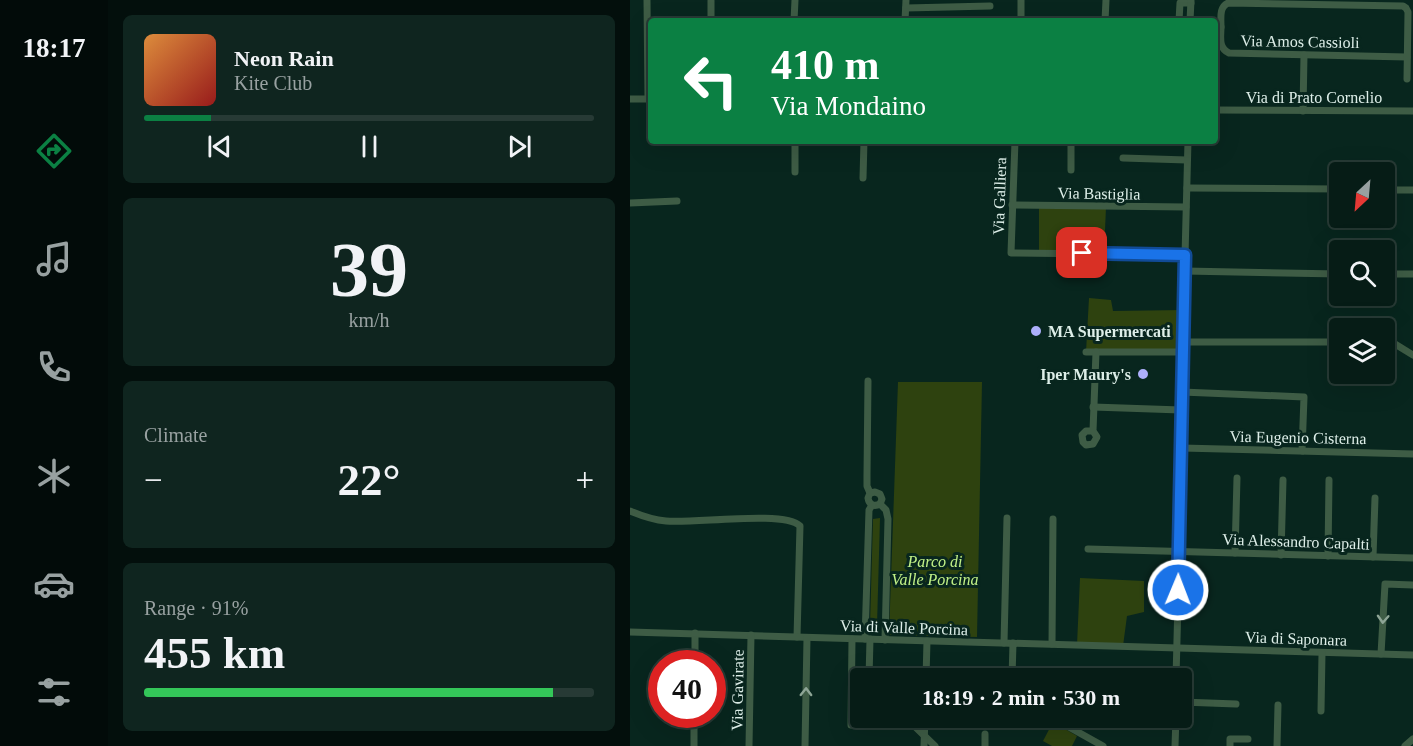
<!DOCTYPE html>
<html lang="en">
<head>
<meta charset="utf-8">
<style>
	:root { --surface:#061c16; --page:#0f251f; --text:#f1f3f6; --muted:#98a1a1; --line:#273a35; --accent:#0b8043 }
	body { margin:0; font-family:Georgia,serif; background:var(--page); color:var(--text); height:100vh; display:flex; flex-direction:column; font-size:22px; white-space:nowrap }
	* { box-sizing:border-box; margin:0 }
	p { font-size:20px; color:var(--muted) }
	.icon { flex:none; width:33px; height:33px; fill:none; stroke:currentColor; stroke-width:2; stroke-linecap:round; stroke-linejoin:round }
	.map { position:relative; flex:1; overflow:hidden }
	.details { display:flex; flex-direction:column; gap:15px; padding:15px; background:#030f0c; width:522px }
	.details>* { flex:none }
	.hud { position:absolute; left:18px; top:18px; width:570px; height:126px; border-radius:6px; box-shadow:0 6px 24px #0002,0 0 0 2px var(--line); background:#0b8043; color:#fff; overflow:hidden }
	.needle { width:39px; rotate:206deg }
	.fabs { position:absolute; left:699px; top:162px; display:grid; gap:12px }
	.fabs a { display:grid; place-items:center; width:66px; height:66px; border-radius:6px; background:var(--surface); box-shadow:0 6px 24px #0002,0 0 0 2px var(--line); font-size:30px }
	.speed { position:absolute; left:18px; top:650px; display:flex; gap:12px; font-size:30px; font-weight:700; text-align:center }
	.speed>* { display:grid; place-content:center; width:78px; height:78px; border-radius:50%; background:var(--surface); box-shadow:0 6px 24px #0002,0 0 0 2px var(--line); line-height:1 }
	.speed .limit { border:9px solid #d22; background:#fff; color:#111 }
	.pin { position:absolute; display:grid; place-items:center; width:51px; height:51px; color:#fff; margin:-26px; border-radius:12px; box-shadow:0 3px 9px #0006 }
	.me { position:absolute; width:66px; margin:-33px; rotate:1deg; stroke-linejoin:round; filter:drop-shadow(0 0 4px #0008) }
	.turn { display:flex; align-items:center; gap:21px; height:126px; padding:0 24px; font-size:27px }
	.turn .icon { width:78px; height:78px; stroke-width:2.5 }
	.turn b { display:block; font-size:42px; line-height:51px }
	.big { font-size:45px; font-weight:700; line-height:1.1 }
	.details .widget { flex:1; display:flex; flex-direction:column; justify-content:center; gap:9px; min-width:0; padding:0 21px; border-radius:9px; background:var(--page) }
	.details .dial { align-items:center; gap:0 }
	.dial b { font-size:78px; line-height:1 }
	.song { display:flex; align-items:center; gap:18px }
	.cover { width:72px; height:72px; border-radius:9px; background:linear-gradient(135deg,hsl(30 70% 55%),hsl(0 70% 35%)) }
	.played { height:6px; border-radius:3px; background:linear-gradient(90deg,var(--accent) 15%,var(--line) 15%) }
	.keys { display:flex; justify-content:space-around; direction:ltr }
	.heat { display:flex; justify-content:space-between; align-items:center; font-size:33px; direction:ltr }
	.charge { height:9px; border-radius:4px; background:linear-gradient(90deg,#34c759 91%,var(--line) 0) }
	.trip { position:absolute; left:220px; top:668px; width:342px; height:60px; border-radius:6px; background:var(--surface); box-shadow:0 6px 24px #0002,0 0 0 2px var(--line); font-weight:700; line-height:60px; text-align:center }
	main { display:flex; flex:1; min-height:0 }
	.dock { display:flex; flex-direction:column; width:108px; justify-content:space-around; align-items:center; background:#020b09; color:var(--muted) }
	.dock .icon { width:42px; height:42px }
	.dock .on { color:var(--accent) }
	.dock b { font-size:27px; color:var(--text) }
	.map>svg:first-child { display:block }
</style>
</head>
<body>
<main>
<nav class="dock">
<b>18:17</b>
<svg class="icon on" aria-label="directions" viewBox="0 0 24 24"><path d="M12 3l9 9-9 9-9-9zM9 14v-3h6M13 9l2 2-2 2"/></svg>
<svg class="icon" aria-label="music" viewBox="0 0 24 24"><path d="M9 18V5l10-2v13"/><circle cx="6" cy="18" r="3"/><circle cx="16" cy="16" r="3"/></svg>
<svg class="icon" aria-label="phone" viewBox="0 0 24 24"><path d="M5 4h4l2 5-3 2q2 4 5 5l2-3 5 2v4C11 20 4 13 5 4z"/></svg>
<svg class="icon" aria-label="climate" viewBox="0 0 24 24"><path d="M12 3v18M4 7l16 10M4 17L20 7"/></svg>
<svg class="icon" aria-label="car" viewBox="0 0 24 24"><path d="M5 17H2v-5l4-1 3-4h7l3 4 3 1v5h-3M9 17h6M6 11h13"/><circle cx="7" cy="17" r="2"/><circle cx="17" cy="17" r="2"/></svg>
<svg class="icon" aria-label="filters" viewBox="0 0 24 24"><path d="M4 7h16M4 17h16"/><circle cx="9" cy="7" r="2"/><circle cx="15" cy="17" r="2"/></svg>
</nav>
<section class="details">
<div class="widget">
<div class="song"><i class="cover"></i><div><b>Neon Rain</b><p>Kite Club</p></div></div>
<div class="played"></div>
<div class="keys"><svg class="icon" aria-label="previous" viewBox="0 0 24 24"><path d="M18 5L8 12l10 7zM5 5v14"/></svg><svg class="icon" aria-label="pause" viewBox="0 0 24 24"><path d="M8 5v14M16 5v14"/></svg><svg class="icon" aria-label="next" viewBox="0 0 24 24"><path d="M6 5l10 7-10 7zM19 5v14"/></svg></div>
</div>
<div class="widget dial"><b>39</b><p>km/h</p></div>
<div class="widget"><p>Climate</p>
<div class="heat"><a>−</a><b class="big">22°</b><a>+</a></div>
</div>
<div class="widget"><p>Range · 91%</p><b class="big">455 km</b><div class="charge"></div></div>
</section>
<div class="map">
<svg width="783" height="746" viewBox="0 0 783 746">
	<rect width="100%" height="100%" fill="#08261e"/>
	<!-- green -->
	<g fill="#2e420f">
		<path d="M409 206 476 207 474 254 409 253Z"/>
		<path d="M459 298 481 300 483 311 554 310 555 352H456Z"/>
		<path d="M268 382H352L347 637 259 635Z"/>
		<path d="M250 518 247 626H240L243 519Z"/>
		<path d="M450 578 514 581V612L497 616 493 646 447 645Z"/>
		<path d="M423 722 447 736 442 746H422L413 741Z"/>
	</g>
	<g fill="none" stroke-linecap="round" stroke-linejoin="round">
		<!-- minor -->
		<g stroke="#3e5c45" stroke-width="7">
			<path d="M17 0 18 99"/>
			<path d="M276 8 360 6"/>
			<path d="M81 21V1"/>
			<path d="M164 21 165 0"/>
			<path d="M197 21V20"/>
			<path d="M275 21 276 0"/>
			<path d="M391 21V0"/>
			<path d="M475 21 476 0"/>
			<path d="M549 21 550 3H561"/>
			<path d="M560 21 561 0"/>
			<path d="M585 27H591C591 37 588 48 599 53L777 57"/>
			<path d="M591 27C591 18 589 7 598 3L773 6 776 8 778 12 777 79"/>
			<path d="M0 99H21"/>
			<path d="M585 110 783 111"/>
			<path d="M673 111 674 55"/>
			<path d="M385 141 381 253 555 255"/>
			<path d="M493 158 557 160"/>
			<path d="M441 170V141"/>
			<path d="M165 172V141"/>
			<path d="M233 178 234 141"/>
			<path d="M557 188 710 189"/>
			<path d="M754 190H783"/>
			<path d="M0 203 47 201"/>
			<path d="M382 205 556 207"/>
			<path d="M555 271 710 274"/>
			<path d="M754 274H783"/>
			<path d="M554 342H710"/>
			<path d="M754 342 765 344 783 355"/>
			<path d="M456 352H554"/>
			<path d="M238 381 237 475V486L240 493 238 498C239 505 244 507 250 504L252 499 250 494 245 492 240 493"/>
			<path d="M552 392 674 397 672 451"/>
			<path d="M463 407 551 410"/>
			<path d="M463 431H456L452 435 453 442 456 445 463 444 467 437 463 431 466 352"/>
			<path d="M552 448 783 454"/>
			<path d="M250 504 256 510 258 519 255 640"/>
			<path d="M0 511C12 516 23 520 36 521 62 524 155 510 170 526L167 637"/>
			<path d="M458 549 783 558"/>
			<path d="M605 553 607 478"/>
			<path d="M651 555 653 480"/>
			<path d="M698 556 699 480"/>
			<path d="M743 557 745 498"/>
			<path d="M0 632 783 655"/>
			<path d="M235 639 239 510 242 505"/>
			<path d="M374 643 377 518"/>
			<path d="M422 644 423 519"/>
			<path d="M751 654 755 584 783 585"/>
			<path d="M65 663V633"/>
			<path d="M239 678 240 639"/>
			<path d="M296 678 297 641"/>
			<path d="M382 678 383 643"/>
			<path d="M546 678 552 448 551 410 558 141"/>
			<path d="M552 702 606 704"/>
			<path d="M691 711 692 653"/>
			<path d="M275 717 305 746"/>
			<path d="M421 717 473 746"/>
			<path d="M221 725 222 639"/>
			<path d="M64 746V714"/>
			<path d="M119 746 121 635"/>
			<path d="M175 746 177 638"/>
			<path d="M294 746 295 717"/>
			<path d="M355 746V734"/>
			<path d="M545 746 546 717"/>
			<path d="M600 746V739H618"/>
			<path d="M647 746 648 705"/>
			<path d="M775 746 783 739"/>
		</g>
	</g>
	<!-- one-way arrows -->
	<defs><path id="oneway-chevron" d="M-2-3.5L2.5 0L-2 3.5" fill="none" stroke-width="1.6" stroke-linecap="round" stroke-linejoin="round" transform="scale(1.5)"/></defs>
	<g stroke="#8ea596">
		<use href="#oneway-chevron" transform="translate(753 619) rotate(93)"/>
		<use href="#oneway-chevron" transform="translate(176 692) rotate(-89)"/>
	</g>
	<g fill="none" stroke-linecap="round" stroke-linejoin="round">
		<defs>
			<path id="route" d="M452 253 555 255 548 590"/>
		</defs>
		<!-- route casing -->
		<use href="#route" stroke="#114b97" stroke-width="15"/>
		<!-- route -->
		<use href="#route" stroke="#1a73e8" stroke-width="10"/>
	</g>
	<!-- markers -->
	<g fill="#adaffb" stroke="#08261e" stroke-width="2">
		<circle cx="406" cy="331" r="6"/>
		<circle cx="513" cy="374" r="6"/>
	</g>
	<g text-anchor="middle" stroke-width="6" stroke-linejoin="round" paint-order="stroke">
		<!-- street labels -->
		<g font-size="16" fill="#ddeee8" stroke="#08261e">
			<text transform="translate(670 41) rotate(1)" y="6">Via Amos Cassioli</text>
			<text x="684" y="103">Via di Prato Cornelio</text>
			<text transform="translate(469 193) rotate(1)" y="6">Via Bastiglia</text>
			<text transform="translate(369 196) rotate(-88)" y="6">Via Galliera</text>
			<text transform="translate(668 437) rotate(1)" y="6">Via Eugenio Cisterna</text>
			<text transform="translate(666 541) rotate(2)" y="6">Via Alessandro Capalti</text>
			<text transform="translate(274 627) rotate(2)" y="6">Via di Valle Porcina</text>
			<text transform="translate(666 638) rotate(2)" y="6">Via di Saponara</text>
			<text transform="translate(107 690) rotate(-89)" y="6">Via Gavirate</text>
		</g>
		<!-- poi labels -->
		<g font-size="16" font-weight="bold" fill="#ddeee8" stroke="#08261e" text-anchor="start">
			<text x="418" y="337">MA Supermercati</text>
			<text x="501" y="380" text-anchor="end">Iper Maury's</text>
		</g>
		<!-- park labels -->
		<g font-size="16" font-style="italic" fill="#c1f187" stroke="#08261e">
			<text x="305" y="567">Parco di<tspan x="305" dy="18">Valle Porcina</tspan></text>
		</g>
	</g>
</svg>
<div class="fabs">
<a><svg class="needle" viewBox="-14 -14 28 28"><path d="M0-13l5 13h-10z" fill="#e53935"/><path d="M0 13l5-13h-10z" fill="#98a1a1"/></svg></a>
<a><svg class="icon" aria-label="search" viewBox="0 0 24 24"><circle cx="10" cy="10" r="6"/><path d="M15 15l6 6"/></svg></a>
<a><svg class="icon" aria-label="layers" viewBox="0 0 24 24"><path d="M12 4l9 5-9 5-9-5zM3 14l9 5 9-5"/></svg></a>
</div>
<div class="speed"><div class="limit">40</div></div>
<div class="pin" style="left:452px;top:253px;background:#d93025"><svg class="icon" aria-label="arrive" viewBox="0 0 24 24"><path d="M6 21V4h12l-3 4 3 4H6"/></svg></div>
<svg class="me" style="left:548px;top:590px" viewBox="-20 -20 40 40"><circle r="17" fill="#1a73e8" stroke="#fff" stroke-width="3"/><path d="M0-11L8 9 0 5-8 9z" fill="#fff"/></svg>
<div class="trip">18:19 · 2 min · 530 m</div>
<div class="hud">
<div class="turn"><svg class="icon" aria-label="left" viewBox="0 0 24 24"><path d="M17 20v-9H6M10 6l-5 5 5 5"/></svg><div><b>410 m</b>Via Mondaino</div></div>
</div>
</div>
</main>
</body>
</html>
